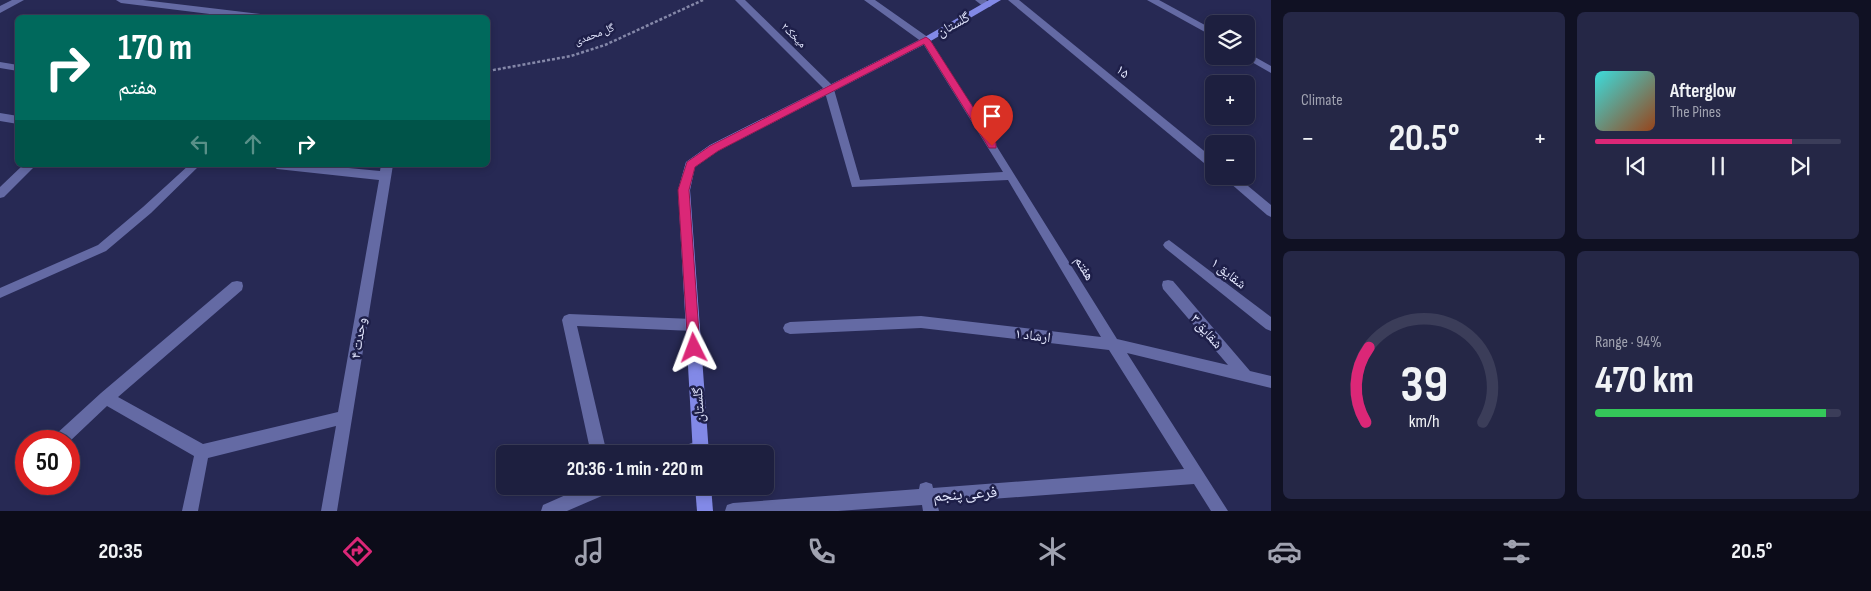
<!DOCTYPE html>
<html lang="en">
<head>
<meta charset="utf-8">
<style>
	:root { --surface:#1d1f3f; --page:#252746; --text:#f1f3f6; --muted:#a0a2b0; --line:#3b3d59; --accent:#db2777 }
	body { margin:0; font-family:"Sofia Sans Condensed","Noto Naskh Arabic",sans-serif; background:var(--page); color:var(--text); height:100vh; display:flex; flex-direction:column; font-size:19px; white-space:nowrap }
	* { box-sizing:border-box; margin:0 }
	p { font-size:16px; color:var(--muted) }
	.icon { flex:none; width:28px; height:28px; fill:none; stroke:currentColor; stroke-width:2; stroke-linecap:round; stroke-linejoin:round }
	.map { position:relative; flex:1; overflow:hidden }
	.sheet { display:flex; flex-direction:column; gap:12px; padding:12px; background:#101123; width:600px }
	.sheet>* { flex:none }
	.guide { position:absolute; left:15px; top:15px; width:475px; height:152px; border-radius:8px; box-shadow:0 2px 8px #0003,0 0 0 1px var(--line); background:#00695c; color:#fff; overflow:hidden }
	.controls { position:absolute; left:1205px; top:15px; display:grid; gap:10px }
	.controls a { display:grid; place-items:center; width:50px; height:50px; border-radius:8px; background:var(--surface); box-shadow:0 2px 8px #0003,0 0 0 1px var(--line); font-size:25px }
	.speed { position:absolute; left:15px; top:430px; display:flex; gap:10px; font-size:25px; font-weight:700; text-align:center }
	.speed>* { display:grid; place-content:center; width:65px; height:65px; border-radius:50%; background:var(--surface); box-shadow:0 2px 8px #0003,0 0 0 1px var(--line); line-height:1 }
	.speed .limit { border:8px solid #d22; background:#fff; color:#111 }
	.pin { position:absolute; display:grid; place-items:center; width:42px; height:42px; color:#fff; margin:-51px -21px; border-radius:50% 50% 50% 0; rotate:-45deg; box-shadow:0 0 5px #0007 }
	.pin .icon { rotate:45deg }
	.me { position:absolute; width:55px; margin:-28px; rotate:357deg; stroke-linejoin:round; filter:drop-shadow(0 0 4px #0008) }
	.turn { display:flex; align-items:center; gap:18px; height:105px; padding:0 20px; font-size:22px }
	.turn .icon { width:65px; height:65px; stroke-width:2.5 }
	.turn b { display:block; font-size:35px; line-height:42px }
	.lanes { display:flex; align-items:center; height:48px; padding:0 20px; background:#0003; justify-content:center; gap:25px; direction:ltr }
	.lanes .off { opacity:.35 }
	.big { font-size:38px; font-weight:700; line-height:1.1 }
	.sheet .card { flex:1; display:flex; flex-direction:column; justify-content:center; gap:8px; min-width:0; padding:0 18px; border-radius:8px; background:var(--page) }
	.sheet .dial { align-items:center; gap:0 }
	.dial svg { height:130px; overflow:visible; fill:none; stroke:var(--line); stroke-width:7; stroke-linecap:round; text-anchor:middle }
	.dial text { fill:var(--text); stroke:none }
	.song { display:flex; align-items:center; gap:15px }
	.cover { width:60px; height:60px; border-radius:8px; background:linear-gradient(135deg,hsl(180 70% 55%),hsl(20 70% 35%)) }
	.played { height:5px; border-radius:2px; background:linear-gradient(90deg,var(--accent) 80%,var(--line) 80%) }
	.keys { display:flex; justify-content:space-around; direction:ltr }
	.heat { display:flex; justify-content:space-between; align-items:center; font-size:28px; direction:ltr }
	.charge { height:8px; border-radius:4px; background:linear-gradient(90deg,#34c759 94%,var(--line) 0) }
	.sheet .tiles { flex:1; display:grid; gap:12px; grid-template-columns:repeat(2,1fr) }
	.trip { position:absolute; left:496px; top:445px; width:278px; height:50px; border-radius:8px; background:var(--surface); box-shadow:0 2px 8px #0003,0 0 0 1px var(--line); font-weight:700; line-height:50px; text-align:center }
	.dock { display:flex; height:80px; justify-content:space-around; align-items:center; background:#0c0c19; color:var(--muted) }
	.dock .icon { width:35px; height:35px }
	.dock .active { color:var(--accent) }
	.dock b { font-size:22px; color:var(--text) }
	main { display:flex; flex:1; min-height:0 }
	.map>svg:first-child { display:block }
</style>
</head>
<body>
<main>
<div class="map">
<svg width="1271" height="511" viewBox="0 0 1271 511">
	<rect width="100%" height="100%" fill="#272954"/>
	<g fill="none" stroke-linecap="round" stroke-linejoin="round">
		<!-- path -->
		<path stroke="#8588a9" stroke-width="2.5" stroke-dasharray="3 2" stroke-linecap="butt" d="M488 71 571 56 605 45 703 0"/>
		<!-- lane -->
		<path fill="#646aa4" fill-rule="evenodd" d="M189 165H200L151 213 106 251 0 298V288L98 245 143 207Z"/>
		<!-- street -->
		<g fill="#646aa4" fill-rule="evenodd">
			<path d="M12 0H24L0 13V6Z"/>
			<path d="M116 0H143L269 15 273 18H242L121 3Z"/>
			<path d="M735 0H745L833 86 860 180 1003 172 922 42 864 0H875L929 38 1117 339 1228 365 1163 289 1162 285 1163 281 1168 280 1173 281 1250 371 1271 376V388L1127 353 1228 511H1211L1194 484 937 503 939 511H923L922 505 838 511H725L727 505 733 503 919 489 920 484 926 482 932 484 933 488 1184 469 1109 350 921 328 790 334 785 332 783 328 785 324 790 322 921 316 1101 337 1008 180 852 187 824 89Z"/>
			<path d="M975 0H986L992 5 990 7H984Z"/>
			<path d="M1008 0H1019L1214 159V169L1210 168Z"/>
			<path d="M1147 0H1159L1214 30V37Z"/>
			<path d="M1246 52 1271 66V73L1243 57 1246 56Z"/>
			<path d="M0 62 18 65V71L0 68Z"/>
			<path d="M0 113 18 116V124L0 121Z"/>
			<path d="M23 165H36L4 197 0 198V187Z"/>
			<path d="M271 165H317L380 171 381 165H393L337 511H321L336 426 208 458 198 511H182L194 456 107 406 69 442 51 441 54 436 101 393 232 282 237 281 242 282 243 286 242 290 118 397 203 444 338 412 379 180 277 169Z"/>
			<path d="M1222 176H1236L1271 205V217L1267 215Z"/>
			<path d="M1169 240 1271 317V331L1266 329 1165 248 1163 245 1165 242Z"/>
			<path d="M569 314 693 319 698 321 700 325 698 329 693 331 577 326 607 454H591L562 320 564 316Z"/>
			<path d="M701 439 706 441 709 446 706 451 700 454H675L677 449Z"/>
			<path d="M586 486H613L611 492 567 511H541L543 505Z"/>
		</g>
		<!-- secondary -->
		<g fill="#8289e7" fill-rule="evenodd">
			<path d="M989 0H1001L929 42 718 151 695 167 690 190 709 454H693L678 190 686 162 710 145 923 38Z"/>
			<path d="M695 486H711L713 511H697Z"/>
		</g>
	</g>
	<!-- route -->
	<path fill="#db2777" stroke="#8e194d" d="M926 37 930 40 996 143V148H989L924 44 718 151 695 167 689 190 700 348 698 352 694 354 690 352 688 348 678 190 687 162 710 146Z"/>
	<g text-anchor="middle" stroke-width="5" stroke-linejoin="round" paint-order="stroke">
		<!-- far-street labels -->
		<g font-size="11" fill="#e4e8ff" stroke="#1e1f49">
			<text transform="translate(594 34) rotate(-21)" y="4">گل محمدی</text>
			<text transform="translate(794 35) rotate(45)" y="4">میخک۲</text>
		</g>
		<!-- street labels -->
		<g font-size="14" fill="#e4e8ff" stroke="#1e1f49">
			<text transform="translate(953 24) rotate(-29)" y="5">گلستان</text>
			<text transform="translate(1123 71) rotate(39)" y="5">۱۵</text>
			<text transform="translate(1085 268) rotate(59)" y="5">هفتم</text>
			<text transform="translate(1229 273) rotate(38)" y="5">شقایق ۱</text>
			<text transform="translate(1207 331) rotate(49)" y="5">شقایق ۳</text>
			<text transform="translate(1033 335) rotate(7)" y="5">ارشاد ۱</text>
			<text transform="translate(358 338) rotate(-81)" y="5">وحدت ۴</text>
			<text transform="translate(698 405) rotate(-94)" y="5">گلستان</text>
		</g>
		<!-- near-street labels -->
		<g font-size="16" fill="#e4e8ff" stroke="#1e1f49">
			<text transform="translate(965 493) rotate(-4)" y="6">فرعی پنجم</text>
		</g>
	</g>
</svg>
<div class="controls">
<a><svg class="icon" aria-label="layers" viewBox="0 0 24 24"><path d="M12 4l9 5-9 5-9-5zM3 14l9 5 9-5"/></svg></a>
<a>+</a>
<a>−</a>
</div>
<div class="speed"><div class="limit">50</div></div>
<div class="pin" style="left:992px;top:146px;background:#d93025"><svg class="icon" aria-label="arrive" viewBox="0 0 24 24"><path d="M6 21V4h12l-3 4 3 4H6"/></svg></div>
<svg class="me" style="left:694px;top:348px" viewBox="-20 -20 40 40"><path d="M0-17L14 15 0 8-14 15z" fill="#db2777" stroke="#fff" stroke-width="4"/></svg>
<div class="trip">20:36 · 1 min · 220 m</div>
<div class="guide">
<div class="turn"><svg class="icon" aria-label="right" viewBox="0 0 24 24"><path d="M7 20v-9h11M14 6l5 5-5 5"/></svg><div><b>170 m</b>هفتم</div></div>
<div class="lanes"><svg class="icon off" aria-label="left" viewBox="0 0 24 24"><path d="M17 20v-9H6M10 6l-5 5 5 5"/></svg><svg class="icon off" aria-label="ahead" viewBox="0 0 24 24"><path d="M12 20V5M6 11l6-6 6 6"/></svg><svg class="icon" aria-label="right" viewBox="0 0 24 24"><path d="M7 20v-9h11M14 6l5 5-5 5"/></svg></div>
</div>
</div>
<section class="sheet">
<div class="tiles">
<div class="card"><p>Climate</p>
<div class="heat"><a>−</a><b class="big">20.5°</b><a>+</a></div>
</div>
<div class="card">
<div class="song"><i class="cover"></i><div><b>Afterglow</b><p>The Pines</p></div></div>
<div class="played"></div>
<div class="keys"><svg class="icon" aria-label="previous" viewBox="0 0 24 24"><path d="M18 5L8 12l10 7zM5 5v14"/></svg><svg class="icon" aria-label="pause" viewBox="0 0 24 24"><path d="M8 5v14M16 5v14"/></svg><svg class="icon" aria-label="next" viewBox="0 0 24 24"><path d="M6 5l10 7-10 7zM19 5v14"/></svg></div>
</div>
<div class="card dial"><svg viewBox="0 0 100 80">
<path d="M14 69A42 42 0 1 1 86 69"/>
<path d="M14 69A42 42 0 0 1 16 23" stroke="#db2777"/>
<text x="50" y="56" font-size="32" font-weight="700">39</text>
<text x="50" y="72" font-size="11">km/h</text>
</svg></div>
<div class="card"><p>Range · 94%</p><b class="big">470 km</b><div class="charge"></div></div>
</div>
</section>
</main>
<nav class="dock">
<b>20:35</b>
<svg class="icon active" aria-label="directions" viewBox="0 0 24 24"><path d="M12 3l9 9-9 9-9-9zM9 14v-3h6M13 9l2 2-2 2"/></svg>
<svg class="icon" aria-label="music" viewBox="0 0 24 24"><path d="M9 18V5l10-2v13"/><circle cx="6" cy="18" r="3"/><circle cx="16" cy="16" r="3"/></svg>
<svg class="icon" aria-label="phone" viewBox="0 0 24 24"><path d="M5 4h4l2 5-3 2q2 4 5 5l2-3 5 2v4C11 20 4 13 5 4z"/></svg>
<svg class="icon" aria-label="climate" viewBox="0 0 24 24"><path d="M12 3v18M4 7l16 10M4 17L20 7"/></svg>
<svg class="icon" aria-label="car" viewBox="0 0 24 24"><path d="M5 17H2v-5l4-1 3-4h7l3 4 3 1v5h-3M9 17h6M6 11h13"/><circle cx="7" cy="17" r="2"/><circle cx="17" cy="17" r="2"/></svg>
<svg class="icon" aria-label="filters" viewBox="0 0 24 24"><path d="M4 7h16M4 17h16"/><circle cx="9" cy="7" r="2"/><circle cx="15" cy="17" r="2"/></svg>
<b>20.5°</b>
</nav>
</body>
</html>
